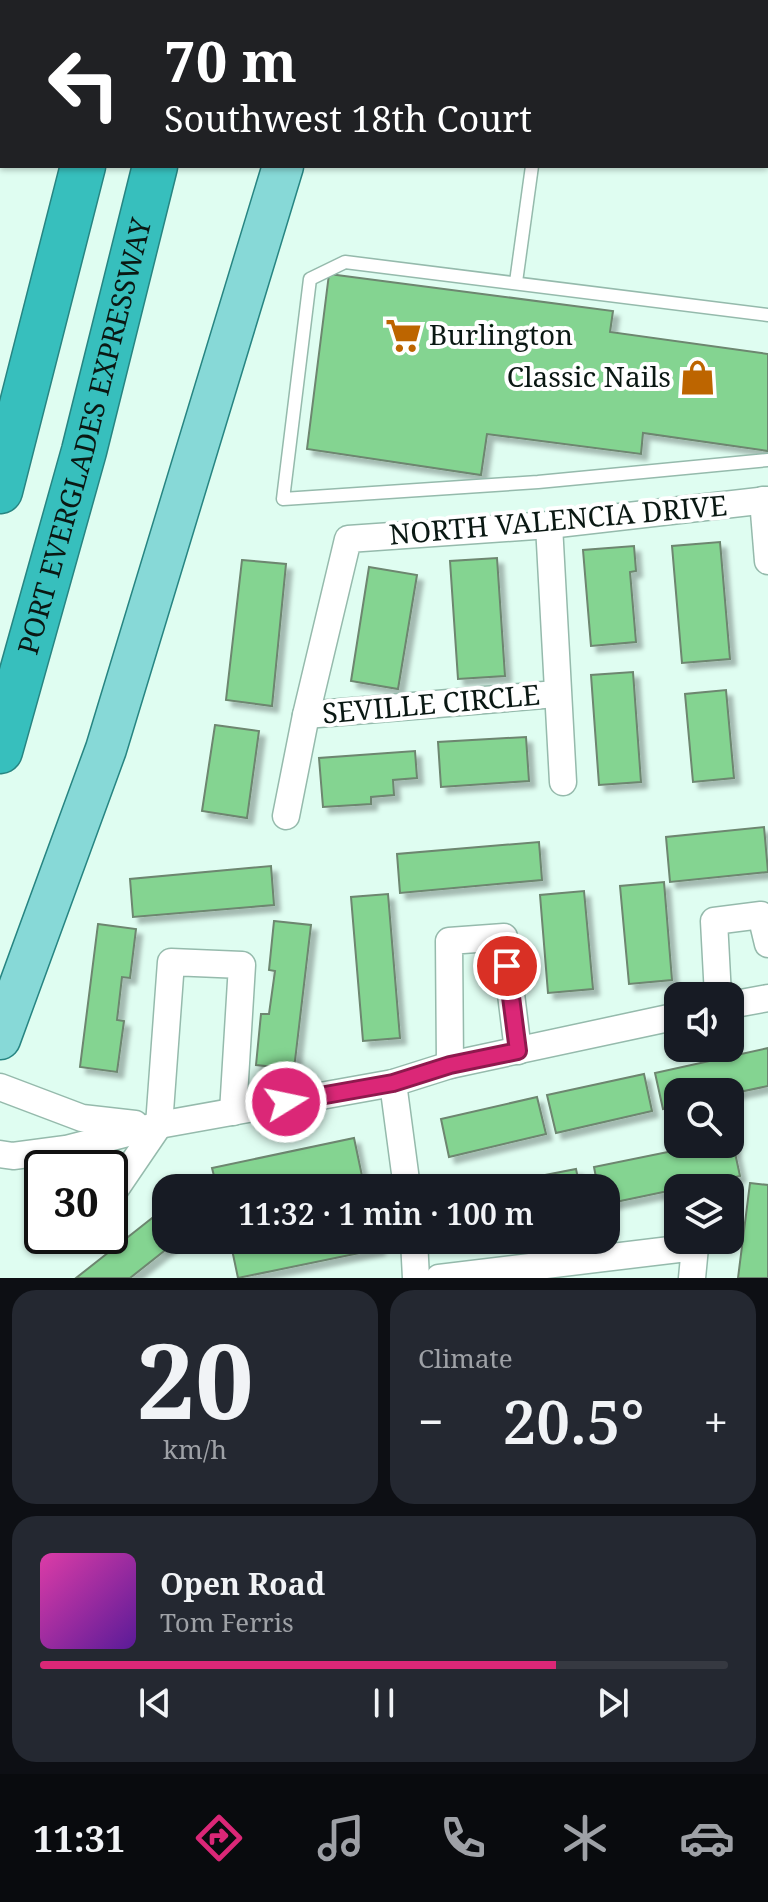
<!DOCTYPE html>
<html lang="en">
<head>
<meta charset="utf-8">
<style>
	:root { --surface:#171b24; --page:#242831; --text:#f1f3f6; --muted:#9ea1a6; --line:#363941; --accent:#db2777 }
	body { margin:0; font-family:"Noto Serif",serif; background:var(--page); color:var(--text); height:100vh; display:flex; flex-direction:column; font-size:30px; white-space:nowrap }
	* { box-sizing:border-box; margin:0 }
	p { font-size:26px; color:var(--muted) }
	.icon { flex:none; width:44px; height:44px; fill:none; stroke:currentColor; stroke-width:2; stroke-linecap:round; stroke-linejoin:round }
	.map { position:relative; height:1278px; overflow:hidden }
	.panel { display:flex; flex-direction:column; gap:12px; padding:12px; background:#0d0f14; flex:1 }
	.panel>* { flex:none }
	.banner { position:absolute; left:0px; top:0px; width:768px; height:168px; box-shadow:0 2px 6px #0004; background:#202124; color:#fff; overflow:hidden }
	.buttons { position:absolute; left:664px; top:982px; display:grid; gap:16px }
	.buttons a { display:grid; place-items:center; width:80px; height:80px; border-radius:16px; background:var(--surface); box-shadow:0 2px 6px #0004; font-size:40px }
	.speed { position:absolute; left:24px; top:1150px; display:flex; gap:16px; font-size:40px; font-weight:700; text-align:center }
	.speed>* { display:grid; place-content:center; width:104px; height:104px; border-radius:50%; background:var(--surface); box-shadow:0 2px 6px #0004; line-height:1 }
	.speed .limit { border:4px solid #111; border-radius:12px; background:#fff; color:#111 }
	.pin { position:absolute; display:grid; place-items:center; width:68px; height:68px; color:#fff; margin:-34px; border:4px solid #fff; border-radius:50%; box-shadow:0 2px 8px #0007 }
	.me { position:absolute; width:88px; margin:-44px; rotate:80deg; stroke-linejoin:round; filter:drop-shadow(0 0 6px #0008) }
	.turn { display:flex; align-items:center; gap:28px; height:168px; padding:0 32px; font-size:36px }
	.turn .icon { width:104px; height:104px; stroke-width:2.5 }
	.turn b { display:block; font-size:56px; line-height:68px }
	.big { font-size:60px; font-weight:600; line-height:1.1 }
	.panel .card { flex:1; display:flex; flex-direction:column; justify-content:center; gap:12px; min-width:0; padding:0 28px; border-radius:24px; background:var(--page) }
	.panel .dial { align-items:center; gap:0 }
	.dial b { font-size:104px; line-height:1 }
	.song { display:flex; align-items:center; gap:24px }
	.cover { width:96px; height:96px; border-radius:12px; background:linear-gradient(135deg,hsl(320 70% 55%),hsl(270 70% 35%)) }
	.played { height:8px; border-radius:4px; background:linear-gradient(90deg,var(--accent) 75%,var(--line) 75%) }
	.keys { display:flex; justify-content:space-around; direction:ltr }
	.heat { display:flex; justify-content:space-between; align-items:center; font-size:44px; direction:ltr }
	.panel .tiles { flex:1; display:grid; gap:12px; grid-template-columns:1fr 1fr }
	.card:last-child { grid-column:span 2 }
	.trip { position:absolute; left:152px; top:1174px; width:468px; height:80px; border-radius:24px; background:var(--surface); box-shadow:0 2px 6px #0004; font-weight:600; line-height:80px; text-align:center }
	.tabs { display:flex; height:128px; justify-content:space-around; align-items:center; background:#090b0e; color:var(--muted) }
	.tabs .icon { width:56px; height:56px }
	.tabs .current { color:var(--accent) }
	.tabs b { font-size:36px; color:var(--text) }
	.map>svg:first-child { display:block }
</style>
</head>
<body>
<div class="map">
<svg width="768" height="1278" viewBox="0 0 768 1278">
	<defs>
		<filter id="shadow"><feDropShadow dx="6" dy="6" stdDeviation="2" flood-color="#0004"/></filter>
	</defs>
	<rect width="100%" height="100%" fill="#dffdf1"/>
	<!-- building -->
	<g fill="#84d491" stroke="#6d866f" stroke-width="2" filter="url(#shadow)">
		<path d="M329 274 613 311 610 332 768 354V451L643 433 641 454 487 434 481 475 307 449Z"/>
		<path d="M720 542 730 659 682 663 672 546Z"/>
		<path d="M634 546 636 571 630 572 636 642 591 646 583 550Z"/>
		<path d="M497 558 505 676 458 679 450 561Z"/>
		<path d="M242 560 286 564 272 706 226 700Z"/>
		<path d="M369 567 417 575 398 689 351 681Z"/>
		<path d="M633 672 641 782 599 785 591 675Z"/>
		<path d="M726 690 734 778 693 782 685 694Z"/>
		<path d="M215 725 259 731 247 818 202 811Z"/>
		<path d="M526 737 529 781 441 787 438 742Z"/>
		<path d="M415 751 417 778 393 780 394 795 371 797V804L323 807 319 758Z"/>
		<path d="M764 827 768 872 670 882 666 837Z"/>
		<path d="M539 842 542 880 400 893 397 854Z"/>
		<path d="M271 866 274 905 133 917 130 879Z"/>
		<path d="M664 882 672 980 629 984 620 886Z"/>
		<path d="M584 891 593 989 548 993 540 895Z"/>
		<path d="M388 894 400 1038 363 1041 351 897Z"/>
		<path d="M274 921 311 925 294 1069 256 1065 261 1014H269L275 971 269 970Z"/>
		<path d="M98 924 136 929 130 978 122 977 117 1020 124 1021 117 1072 80 1067Z"/>
		<path d="M768 1048V1086L730 1094V1092H678V1106L663 1109 655 1073Z"/>
		<path d="M644 1074 652 1111 556 1133 547 1095Z"/>
		<path d="M537 1097 546 1134 449 1157 441 1119Z"/>
		<path d="M354 1138 362 1176 303 1188H217L212 1168Z"/>
		<path d="M730 1139H732L740 1176 606 1204V1188H598L594 1167 707 1144H730Z"/>
		<path d="M576 1169 580 1188H478Z"/>
		<path d="M750 1183 768 1185V1278H738Z"/>
		<path d="M166 1207V1240H178L130 1278H76Z"/>
		<path d="M230 1240H378L379 1249 238 1278Z"/>
	</g>
	<g fill="none" stroke-linecap="round" stroke-linejoin="round">
		<defs>
			<g id="lane">
				<path d="M565 2 566 0"/>
				<path d="M516 282 532 166"/>
				<path d="M768 315 345 262 310 279 283 499 538 482 768 460"/>
			</g>
			<g id="street">
				<path d="M763 500 768 561"/>
				<path d="M549 525 563 782"/>
				<path d="M306 715 556 694"/>
				<path d="M286 816 306 715 348 539 549 525 768 500"/>
				<path d="M718 996 714 921 761 915 768 944"/>
				<path d="M730 1005 768 998"/>
				<path d="M450 1065 449 941 504 937 518 1051"/>
				<path d="M393 1083 407 1188"/>
				<path d="M0 1087 82 1118 135 1124"/>
				<path d="M0 1154 13 1156 66 1149 159 1125 393 1083 450 1065 678 1016"/>
				<path d="M110 1197 159 1125 171 962 242 965 233 1112"/>
				<path d="M414 1240 416 1278"/>
				<path d="M439 1278 695 1247 692 1278"/>
			</g>
			<g id="primary">
				<path d="M330 2V0"/>
				<path d="M0 1039 106 749 283 166"/>
			</g>
			<g id="highway">
				<path d="M25 2V0"/>
				<path d="M120 2 121 0"/>
				<path d="M192 2 193 0"/>
				<path d="M0 108 2 100"/>
				<path d="M0 491 83 166"/>
				<path id="s1" d="M0 751 84 451 155 166"/>
			</g>
		</defs>
		<!-- lane casing -->
		<use href="#lane" stroke="#95baac" stroke-width="15"/>
		<!-- street casing -->
		<use href="#street" stroke="#95baac" stroke-width="29"/>
		<!-- primary casing -->
		<use href="#primary" stroke="#278582" stroke-width="43"/>
		<!-- highway casing -->
		<use href="#highway" stroke="#278582" stroke-width="47"/>
		<!-- lane -->
		<use href="#lane" stroke="#fff" stroke-width="12"/>
		<!-- street -->
		<use href="#street" stroke="#fff" stroke-width="26"/>
		<!-- primary -->
		<use href="#primary" stroke="#87d9d7" stroke-width="40"/>
		<!-- highway -->
		<use href="#highway" stroke="#37bfbd" stroke-width="44"/>
	</g>
	<g fill="none" stroke-linecap="round" stroke-linejoin="round">
		<defs>
			<path id="route" d="M286 1102 393 1083 450 1065 518 1051 507 966"/>
		</defs>
		<!-- route casing -->
		<use href="#route" stroke="#8e194d" stroke-width="20"/>
		<!-- route -->
		<use href="#route" stroke="#db2777" stroke-width="14"/>
	</g>
	<!-- icons -->
	<defs>
		<symbol id="supermarket-bare" viewBox="-9 -9 18 18"><path d="M-6-5.5h2.5l.6 2H6L4.5 2H-2.5L-4.4-4H-6ZM-1.5 3.2a1.3 1.3 0 1 0 .1 0ZM3 3.2a1.3 1.3 0 1 0 .1 0Z" fill="#bd6500" stroke="#fff" stroke-width="2.5" paint-order="stroke"/></symbol>
		<symbol id="shop-bare" viewBox="-9 -9 18 18"><path d="M-5-2.5h2.3a2.7 3.5 0 0 1 5.4 0H5L5.5 6h-11ZM-1.5-2.5h3a1.5 2.3 0 0 0-3 0Z" fill="#bd6500" stroke="#fff" stroke-width="2.5" paint-order="stroke"/></symbol>
	</defs>
	<g fill-rule="evenodd">
		<use href="#supermarket-bare" x="378" y="310" width="51" height="51"/>
		<use href="#shop-bare" x="672" y="352" width="51" height="51"/>
	</g>
	<g text-anchor="middle" stroke-width="8" stroke-linejoin="round" paint-order="stroke">
		<!-- poi labels -->
		<g font-size="28" fill="#0a1813" stroke="#fff" text-anchor="start">
			<text x="429" y="345">Burlington</text>
			<text x="671" y="387" text-anchor="end">Classic Nails</text>
		</g>
		<!-- street labels -->
		<g font-size="28" fill="#0a1813" stroke="#fff">
			<text dy="10" stroke="none"><textPath href="#s1" startOffset="326">PORT EVERGLADES EXPRESSWAY</textPath></text>
			<text transform="translate(558 520) rotate(-5)" y="10">NORTH VALENCIA DRIVE</text>
			<text transform="translate(431 704) rotate(-5)" y="10">SEVILLE CIRCLE</text>
		</g>
	</g>
</svg>
<div class="buttons">
<a><svg class="icon" aria-label="sound" viewBox="0 0 24 24"><path d="M4 9h4l5-4v14l-5-4H4zM17 9q2 3 0 6"/></svg></a>
<a><svg class="icon" aria-label="search" viewBox="0 0 24 24"><circle cx="10" cy="10" r="6"/><path d="M15 15l6 6"/></svg></a>
<a><svg class="icon" aria-label="layers" viewBox="0 0 24 24"><path d="M12 4l9 5-9 5-9-5zM3 14l9 5 9-5"/></svg></a>
</div>
<div class="speed"><div class="limit">30</div></div>
<div class="pin" style="left:507px;top:966px;background:#d93025"><svg class="icon" aria-label="arrive" viewBox="0 0 24 24"><path d="M6 21V4h12l-3 4 3 4H6"/></svg></div>
<svg class="me" style="left:286px;top:1102px" viewBox="-20 -20 40 40"><circle r="17" fill="#db2777" stroke="#fff" stroke-width="3"/><path d="M0-11L8 9 0 5-8 9z" fill="#fff"/></svg>
<div class="trip">11:32 · 1 min · 100 m</div>
<div class="banner">
<div class="turn"><svg class="icon" aria-label="left" viewBox="0 0 24 24"><path d="M17 20v-9H6M10 6l-5 5 5 5"/></svg><div><b>70 m</b>Southwest 18th Court</div></div>
</div>
</div>
<section class="panel">
<div class="tiles">
<div class="card dial"><b>20</b><p>km/h</p></div>
<div class="card"><p>Climate</p>
<div class="heat"><a>−</a><b class="big">20.5°</b><a>+</a></div>
</div>
<div class="card">
<div class="song"><i class="cover"></i><div><b>Open Road</b><p>Tom Ferris</p></div></div>
<div class="played"></div>
<div class="keys"><svg class="icon" aria-label="previous" viewBox="0 0 24 24"><path d="M18 5L8 12l10 7zM5 5v14"/></svg><svg class="icon" aria-label="pause" viewBox="0 0 24 24"><path d="M8 5v14M16 5v14"/></svg><svg class="icon" aria-label="next" viewBox="0 0 24 24"><path d="M6 5l10 7-10 7zM19 5v14"/></svg></div>
</div>
</div>
</section>
<nav class="tabs">
<b>11:31</b>
<svg class="icon current" aria-label="directions" viewBox="0 0 24 24"><path d="M12 3l9 9-9 9-9-9zM9 14v-3h6M13 9l2 2-2 2"/></svg>
<svg class="icon" aria-label="music" viewBox="0 0 24 24"><path d="M9 18V5l10-2v13"/><circle cx="6" cy="18" r="3"/><circle cx="16" cy="16" r="3"/></svg>
<svg class="icon" aria-label="phone" viewBox="0 0 24 24"><path d="M5 4h4l2 5-3 2q2 4 5 5l2-3 5 2v4C11 20 4 13 5 4z"/></svg>
<svg class="icon" aria-label="climate" viewBox="0 0 24 24"><path d="M12 3v18M4 7l16 10M4 17L20 7"/></svg>
<svg class="icon" aria-label="car" viewBox="0 0 24 24"><path d="M5 17H2v-5l4-1 3-4h7l3 4 3 1v5h-3M9 17h6M6 11h13"/><circle cx="7" cy="17" r="2"/><circle cx="17" cy="17" r="2"/></svg>
</nav>
</body>
</html>
